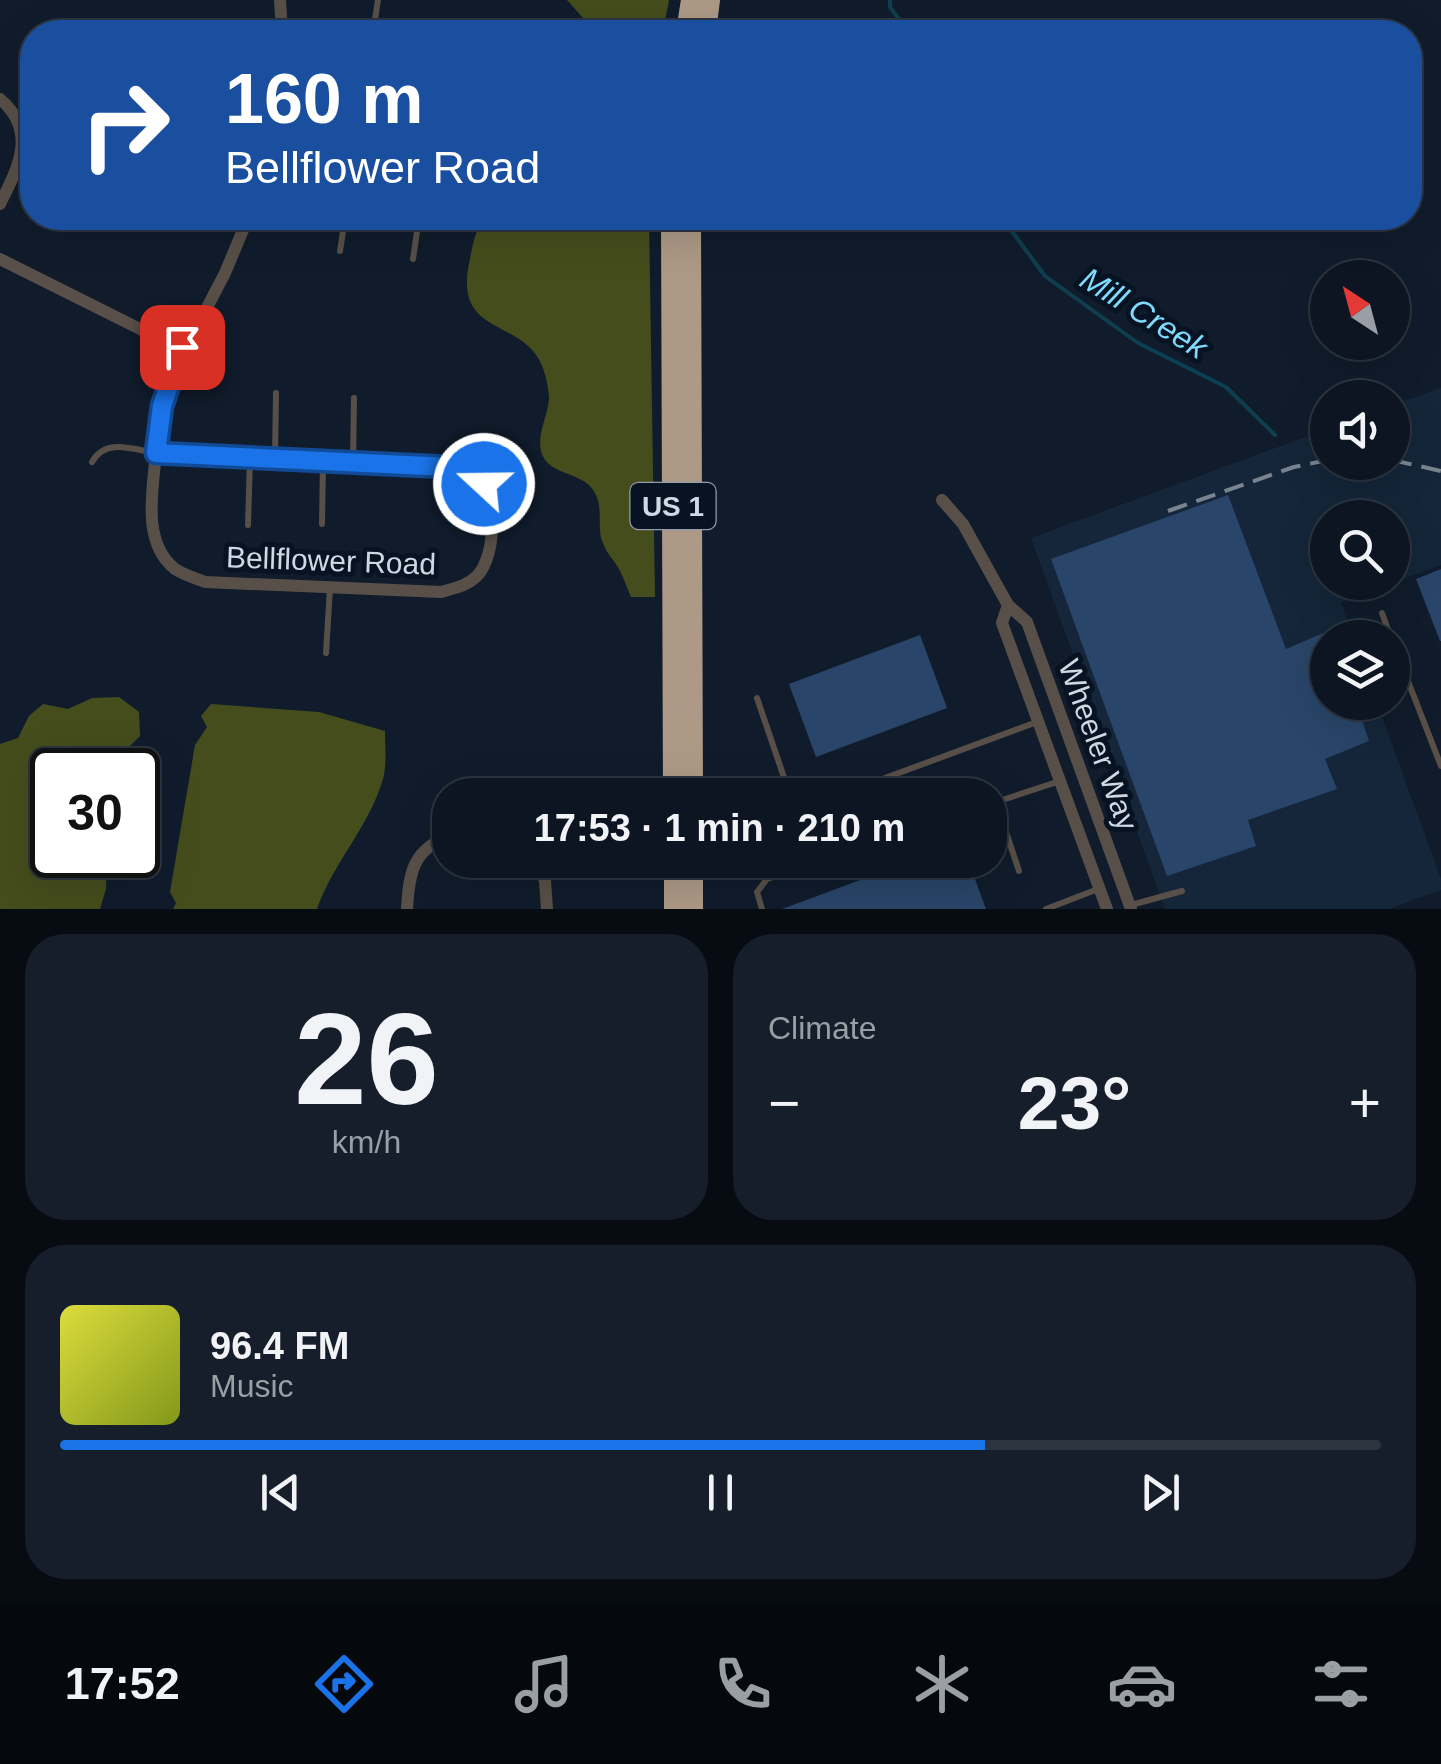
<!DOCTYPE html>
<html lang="en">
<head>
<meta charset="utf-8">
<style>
	:root { --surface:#0c1521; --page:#151e2a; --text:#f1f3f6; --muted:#9a9fa5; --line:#2c343f; --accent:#1a73e8 }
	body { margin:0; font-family:Arial,sans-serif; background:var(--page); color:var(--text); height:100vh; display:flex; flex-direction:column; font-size:38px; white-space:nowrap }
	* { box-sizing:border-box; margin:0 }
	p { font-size:32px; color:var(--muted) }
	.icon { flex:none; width:55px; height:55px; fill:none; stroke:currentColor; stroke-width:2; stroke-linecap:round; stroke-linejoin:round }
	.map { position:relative; height:909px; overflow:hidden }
	.panel { display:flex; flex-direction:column; gap:25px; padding:25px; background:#070c12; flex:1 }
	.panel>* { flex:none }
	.top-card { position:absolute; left:20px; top:20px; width:1402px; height:210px; border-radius:40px; box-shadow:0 10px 40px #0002,0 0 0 2px var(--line); background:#1a4fa0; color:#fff; overflow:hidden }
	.needle { width:65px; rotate:324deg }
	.controls { position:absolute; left:1310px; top:260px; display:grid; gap:20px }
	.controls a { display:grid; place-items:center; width:100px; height:100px; border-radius:50%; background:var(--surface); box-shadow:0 10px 40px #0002,0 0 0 2px var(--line); font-size:50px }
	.speed { position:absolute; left:30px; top:748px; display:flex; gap:20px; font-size:50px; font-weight:700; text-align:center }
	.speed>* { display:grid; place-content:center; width:130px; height:130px; border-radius:50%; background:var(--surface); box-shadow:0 10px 40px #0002,0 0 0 2px var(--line); line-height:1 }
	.speed .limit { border:5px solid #111; border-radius:15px; background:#fff; color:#111 }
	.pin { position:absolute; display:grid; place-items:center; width:85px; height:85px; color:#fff; margin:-42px; border-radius:20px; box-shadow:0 5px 15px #0006 }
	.me { position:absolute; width:110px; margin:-55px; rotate:291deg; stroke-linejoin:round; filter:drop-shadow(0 0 8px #0008) }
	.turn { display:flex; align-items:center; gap:35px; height:210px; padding:0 40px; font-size:45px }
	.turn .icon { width:130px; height:130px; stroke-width:2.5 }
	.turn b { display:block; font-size:70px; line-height:85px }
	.big { font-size:75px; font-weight:700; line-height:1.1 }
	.panel .card { flex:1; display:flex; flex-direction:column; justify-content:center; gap:15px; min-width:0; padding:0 35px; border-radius:40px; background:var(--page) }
	.panel .dial { align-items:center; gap:0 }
	.dial b { font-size:130px; line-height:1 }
	.song { display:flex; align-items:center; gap:30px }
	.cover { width:120px; height:120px; border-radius:15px; background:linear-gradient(135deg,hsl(60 70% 55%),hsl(70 70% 35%)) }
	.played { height:10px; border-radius:5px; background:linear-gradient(90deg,var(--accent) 70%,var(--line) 70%) }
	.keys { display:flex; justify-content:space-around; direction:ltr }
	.heat { display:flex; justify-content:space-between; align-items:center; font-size:55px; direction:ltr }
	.panel .tiles { flex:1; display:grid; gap:25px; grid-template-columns:1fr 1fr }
	.card:last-child { grid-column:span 2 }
	.trip { position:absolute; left:432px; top:778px; width:575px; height:100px; border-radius:40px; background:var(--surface); box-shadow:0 10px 40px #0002,0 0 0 2px var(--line); font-weight:700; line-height:100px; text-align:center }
	.tab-bar { display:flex; height:160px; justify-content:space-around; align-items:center; background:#05080d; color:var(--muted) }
	.tab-bar .icon { width:70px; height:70px }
	.tab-bar .on { color:var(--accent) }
	.tab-bar b { font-size:45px; color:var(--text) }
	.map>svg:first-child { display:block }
</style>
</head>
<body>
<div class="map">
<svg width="1441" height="909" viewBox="0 0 1441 909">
	<rect width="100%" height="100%" fill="#101c2c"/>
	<!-- built -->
	<path fill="#15263a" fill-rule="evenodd" d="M1441 388V565L1341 602 1353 637 1328 638V702L1377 703 1441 879V890L1389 909H1165L1031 538 1327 429 1328 462H1392L1393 405ZM1328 518H1392V582H1328Z"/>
	<!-- forest -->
	<g fill="#454d1d">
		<path d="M567 0H669L663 32H590L592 28Z"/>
		<path d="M486 218H649L655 597H631C627 588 624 578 619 569 614 560 606 553 603 543 595 526 607 503 589 485 575 472 546 473 541 451 537 433 548 416 549 398 549 390 546 377 543 368 524 316 451 339 470 259 473 244 475 228 486 218Z"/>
		<path d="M119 697 139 712 140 736 124 752V770H52V855H107L106 889 100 909H0V744L18 738 29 716 43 704 68 709 92 698Z"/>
		<path d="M211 704 319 712 385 731C385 746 387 765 383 779 369 827 333 863 317 909H173L176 903 170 892 195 745 207 727 201 716Z"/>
	</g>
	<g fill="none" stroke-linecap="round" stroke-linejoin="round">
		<!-- stream -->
		<g stroke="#0f3f4f" stroke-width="4">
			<path d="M890 0V7L908 32"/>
			<path d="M1002 218 1045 276 1138 343 1226 387 1275 435"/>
		</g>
	</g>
	<!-- building -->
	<g fill="#294569">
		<path d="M1228 495 1286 649 1328 631V702H1356L1369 741 1325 759 1337 789 1248 820 1256 846 1167 876 1051 559Z"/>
		<path d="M1441 569V641H1440L1416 579Z"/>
		<path d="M920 635 947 708 816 757 789 684Z"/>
		<path d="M914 860H968L986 909H782Z"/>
	</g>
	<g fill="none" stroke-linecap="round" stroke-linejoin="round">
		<!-- lane -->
		<g stroke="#585048" stroke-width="6">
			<path d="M373 32 378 0"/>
			<path d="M340 251 345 218"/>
			<path d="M413 259 419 218"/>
			<path d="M275 457 276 393"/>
			<path d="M353 461 354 398"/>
			<path d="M92 462C105 438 132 449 155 453"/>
			<path d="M322 524 323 462"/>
			<path d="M248 525 250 459"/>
			<path d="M1382 613 1391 638"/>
			<path d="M1392 640 1441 766"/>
			<path d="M326 653 330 588"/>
			<path d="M757 698 790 795"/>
			<path d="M839 795 1037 722"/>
			<path d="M996 802 1019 871"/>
			<path d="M990 804 1060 781"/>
			<path d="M1131 905 1182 891"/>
			<path d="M762 909 757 892 767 879 824 860"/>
			<path d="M1046 909 1098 889"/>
		</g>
		<!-- street -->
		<g stroke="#585048" stroke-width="12">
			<path d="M280 0 282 32"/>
			<path d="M0 99C38 131 18 168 0 204"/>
			<path d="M0 259 144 331 182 347"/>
			<path d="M156 453 449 467C456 468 467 469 472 472 499 487 497 556 477 576 467 586 454 588 441 592L205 582C195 578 184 575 175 569 141 542 153 489 156 453Z"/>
			<path d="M156 453 162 406 182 347 199 323 225 273 248 218"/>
			<path d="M942 500 963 524 1008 605 1027 622 1131 909"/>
			<path d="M1008 605 1002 623 1107 909"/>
			<path d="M536 860 545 881 547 909"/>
			<path d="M407 909C409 872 413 850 450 835"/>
		</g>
		<!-- highway -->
		<g stroke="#ad9986" stroke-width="22">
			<path d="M687 32 692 0"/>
			<path d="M705 32 709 0"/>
			<path d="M672 218 674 795"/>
			<path d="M690 218 692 795"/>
			<path d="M675 860V909"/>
			<path d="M692 860V909"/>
		</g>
		<!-- rail -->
		<g stroke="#7a8491" stroke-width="4" stroke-dasharray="20 10" stroke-linecap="butt">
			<path d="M1392 460 1441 471"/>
			<path d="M1168 511 1294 467 1328 460"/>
		</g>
	</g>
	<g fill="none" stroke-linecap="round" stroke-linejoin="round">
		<defs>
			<path id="route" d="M182 347 162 406 156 453 449 467 472 472 484 484"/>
		</defs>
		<!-- route casing -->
		<use href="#route" stroke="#114b97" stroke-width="25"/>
		<!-- route -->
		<use href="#route" stroke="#1a73e8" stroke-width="18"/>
	</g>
	<g text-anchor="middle" stroke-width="10" stroke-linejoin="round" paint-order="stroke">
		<!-- shield labels -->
		<rect fill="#071322" stroke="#939da9" stroke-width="2.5" x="630.5" y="483" width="85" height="46" rx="8"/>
		<g font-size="28" font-weight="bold" fill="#cfd8e3">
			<text x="673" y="516">US 1</text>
		</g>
		<!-- street labels -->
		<g font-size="30" fill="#cfd8e3" stroke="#071322">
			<text transform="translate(331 561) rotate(2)" y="10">Bellflower Road</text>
			<text transform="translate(1098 745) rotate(70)" y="10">Wheeler Way</text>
		</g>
		<!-- water labels -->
		<g font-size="32" font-style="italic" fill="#7fdbfd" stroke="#071322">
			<text transform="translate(1144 313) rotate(32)" y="11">Mill Creek</text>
		</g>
	</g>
</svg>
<div class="controls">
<a><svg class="needle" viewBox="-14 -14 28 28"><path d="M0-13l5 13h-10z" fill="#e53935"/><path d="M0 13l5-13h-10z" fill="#9a9fa5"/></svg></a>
<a><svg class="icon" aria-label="sound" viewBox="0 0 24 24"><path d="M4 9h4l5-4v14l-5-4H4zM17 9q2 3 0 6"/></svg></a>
<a><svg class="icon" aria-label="search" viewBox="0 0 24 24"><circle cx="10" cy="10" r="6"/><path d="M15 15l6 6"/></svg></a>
<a><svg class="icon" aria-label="layers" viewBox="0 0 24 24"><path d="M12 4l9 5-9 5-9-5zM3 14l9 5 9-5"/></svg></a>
</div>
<div class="speed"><div class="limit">30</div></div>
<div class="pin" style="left:182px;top:347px;background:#d93025"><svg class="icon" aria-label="arrive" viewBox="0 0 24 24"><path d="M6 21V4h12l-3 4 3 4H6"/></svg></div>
<svg class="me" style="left:484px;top:484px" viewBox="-20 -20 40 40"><circle r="17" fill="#1a73e8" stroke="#fff" stroke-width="3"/><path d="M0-11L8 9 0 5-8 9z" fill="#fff"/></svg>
<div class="trip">17:53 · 1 min · 210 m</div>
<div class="top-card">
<div class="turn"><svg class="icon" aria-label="right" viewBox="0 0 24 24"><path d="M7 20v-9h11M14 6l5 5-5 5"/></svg><div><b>160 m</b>Bellflower Road</div></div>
</div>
</div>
<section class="panel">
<div class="tiles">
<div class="card dial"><b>26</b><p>km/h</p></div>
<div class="card"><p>Climate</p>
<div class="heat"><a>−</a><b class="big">23°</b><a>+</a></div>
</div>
<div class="card">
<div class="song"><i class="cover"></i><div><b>96.4 FM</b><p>Music</p></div></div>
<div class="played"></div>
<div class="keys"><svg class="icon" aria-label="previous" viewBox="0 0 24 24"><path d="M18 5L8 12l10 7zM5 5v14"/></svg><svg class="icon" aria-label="pause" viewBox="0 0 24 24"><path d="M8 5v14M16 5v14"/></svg><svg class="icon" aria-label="next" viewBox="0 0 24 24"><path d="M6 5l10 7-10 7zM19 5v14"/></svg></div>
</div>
</div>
</section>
<nav class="tab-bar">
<b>17:52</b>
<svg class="icon on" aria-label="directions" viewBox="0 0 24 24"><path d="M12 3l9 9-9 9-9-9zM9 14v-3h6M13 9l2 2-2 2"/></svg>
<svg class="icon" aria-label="music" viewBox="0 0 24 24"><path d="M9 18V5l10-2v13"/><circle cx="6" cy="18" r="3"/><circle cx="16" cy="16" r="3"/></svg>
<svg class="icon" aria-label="phone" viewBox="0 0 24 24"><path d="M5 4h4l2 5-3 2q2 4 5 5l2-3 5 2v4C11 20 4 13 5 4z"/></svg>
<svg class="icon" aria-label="climate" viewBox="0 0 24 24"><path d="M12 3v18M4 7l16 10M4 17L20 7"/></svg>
<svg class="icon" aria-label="car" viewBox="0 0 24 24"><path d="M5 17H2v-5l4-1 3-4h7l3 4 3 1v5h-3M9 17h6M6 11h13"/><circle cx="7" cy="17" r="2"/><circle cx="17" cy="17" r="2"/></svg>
<svg class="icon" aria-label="filters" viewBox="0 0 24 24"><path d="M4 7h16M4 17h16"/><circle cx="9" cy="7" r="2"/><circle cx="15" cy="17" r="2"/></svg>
</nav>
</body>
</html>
